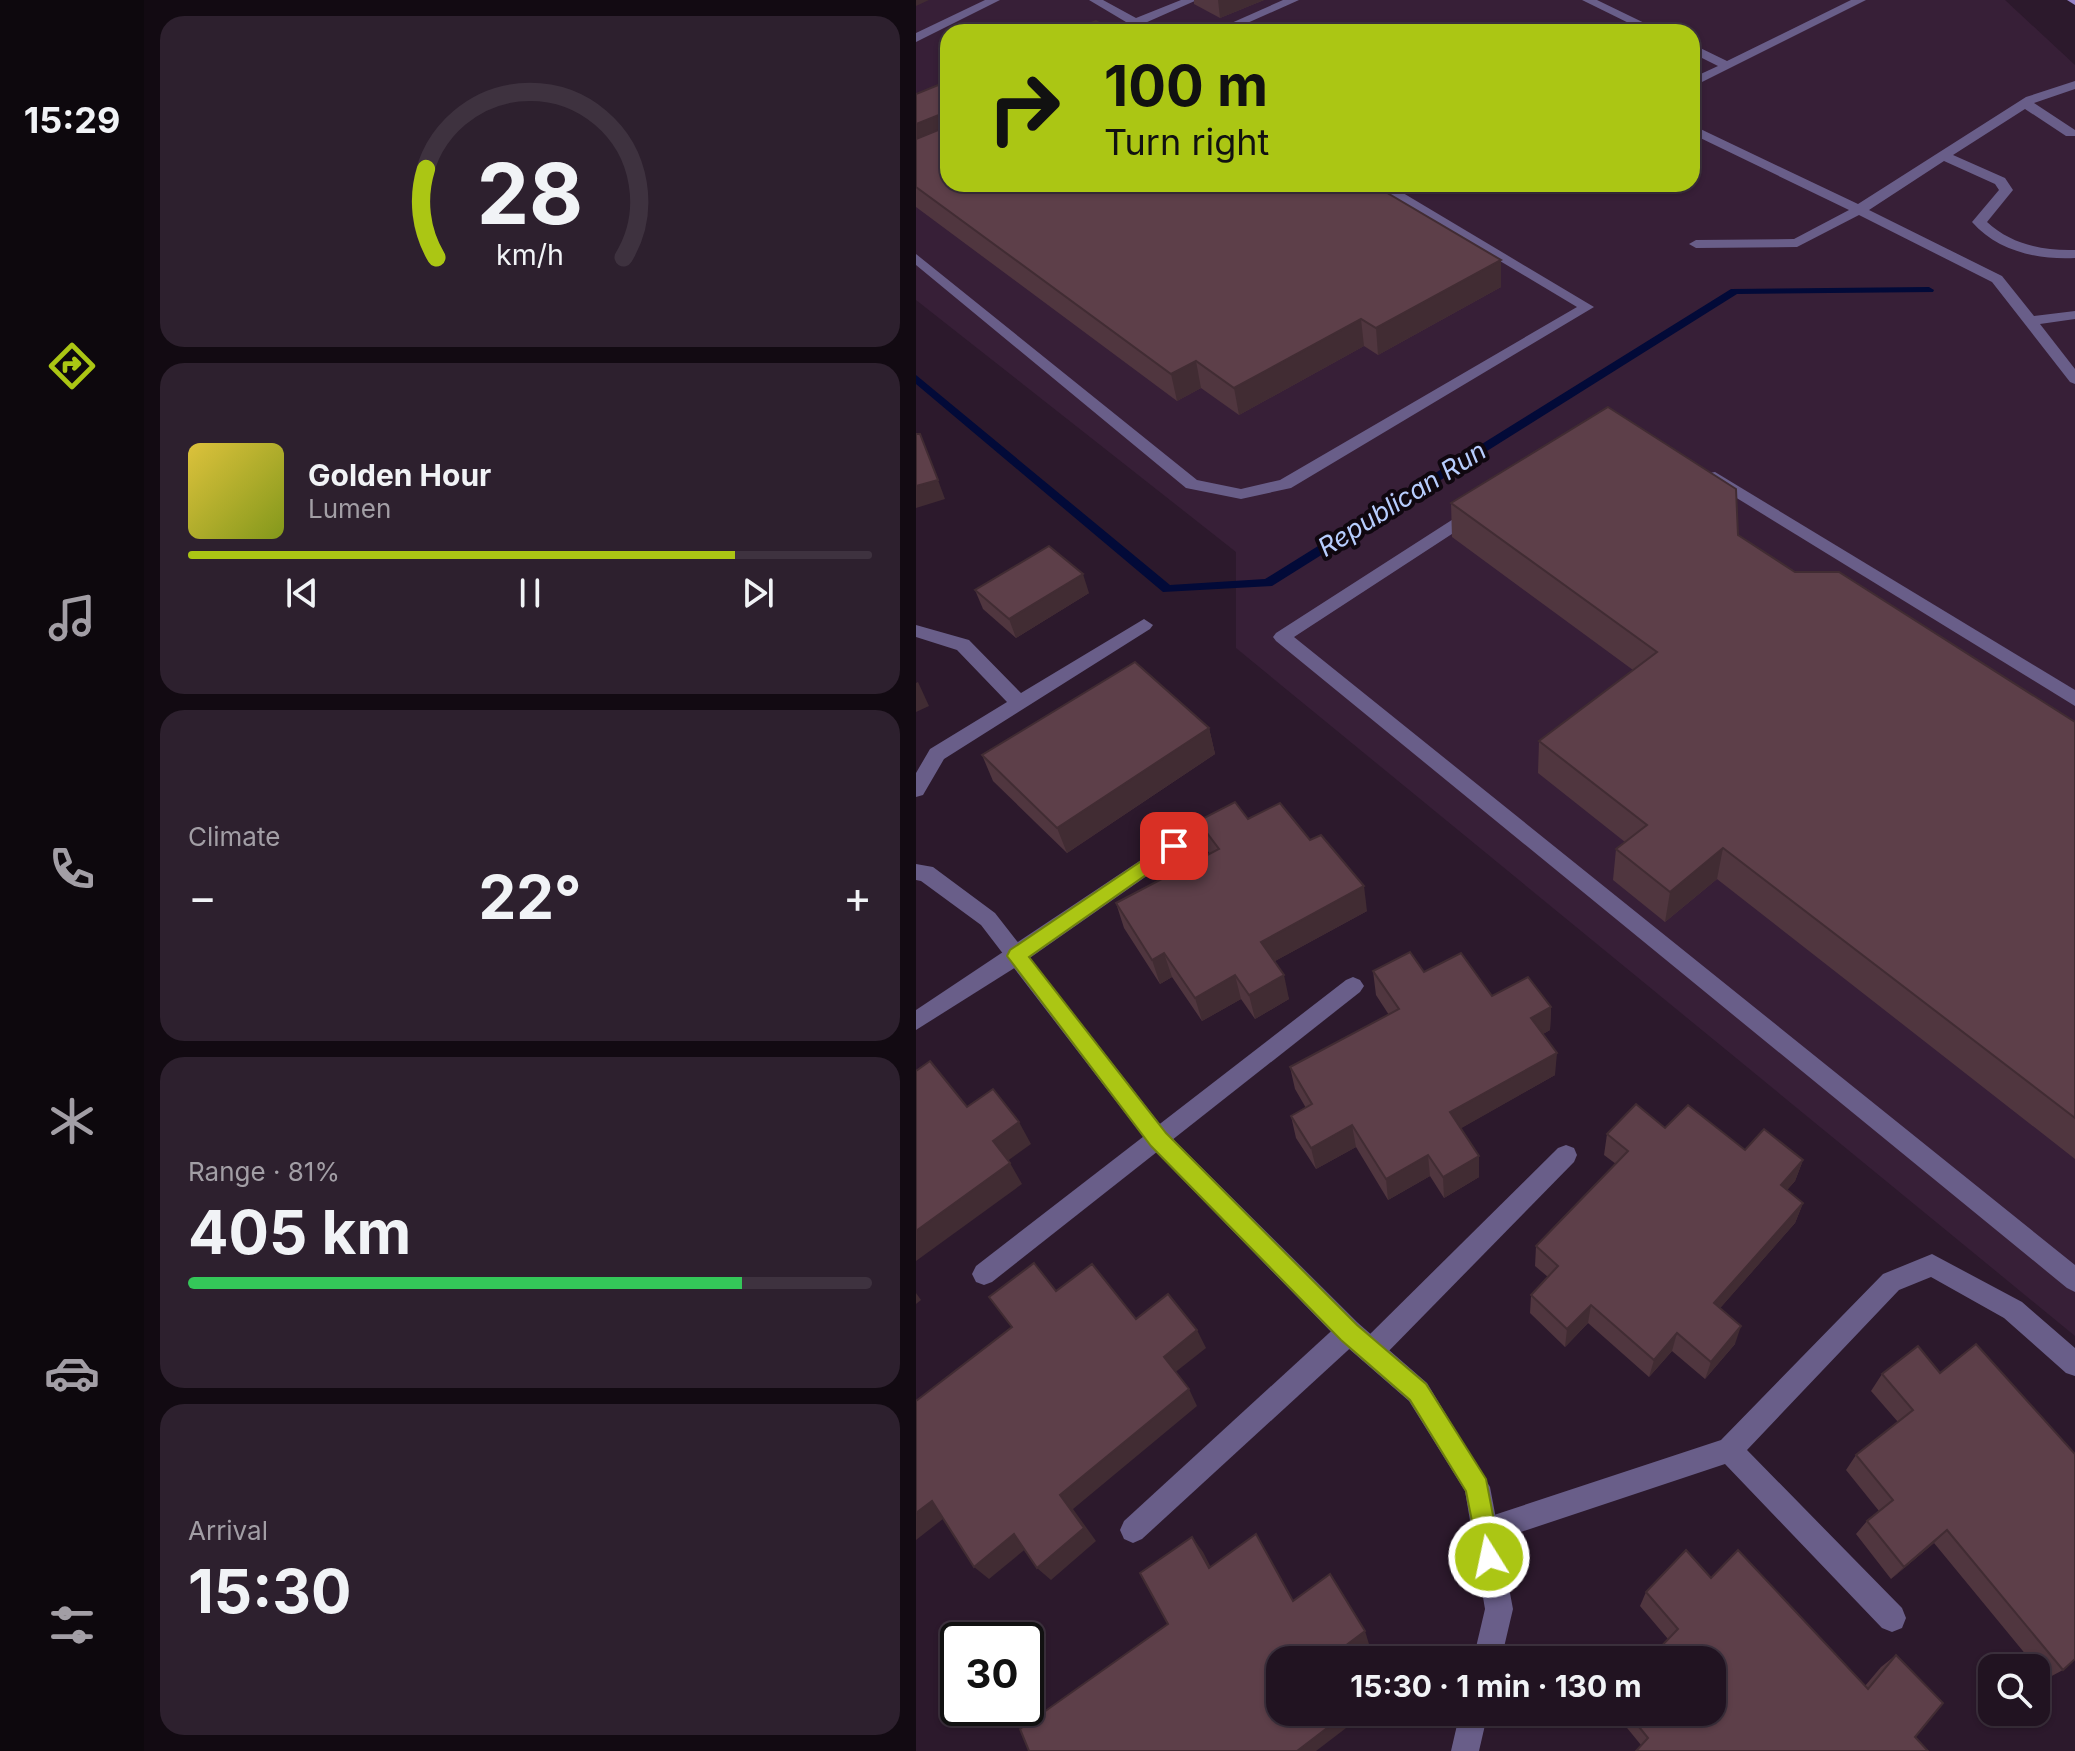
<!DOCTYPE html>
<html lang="en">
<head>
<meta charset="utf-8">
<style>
	:root { --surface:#211321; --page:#2d202e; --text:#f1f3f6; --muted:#a29ea5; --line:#3e323f; --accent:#abc614 }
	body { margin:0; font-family:Inter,sans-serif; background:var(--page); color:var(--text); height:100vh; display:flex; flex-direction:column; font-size:30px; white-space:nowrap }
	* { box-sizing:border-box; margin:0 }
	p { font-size:26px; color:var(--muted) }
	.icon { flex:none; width:44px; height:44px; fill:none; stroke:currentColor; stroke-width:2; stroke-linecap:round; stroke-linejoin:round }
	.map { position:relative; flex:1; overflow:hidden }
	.side { display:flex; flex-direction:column; gap:16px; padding:16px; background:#120a12; width:772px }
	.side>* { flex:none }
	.hud { position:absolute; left:24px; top:24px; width:760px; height:168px; border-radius:24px; box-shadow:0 2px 6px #0004,0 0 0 2px var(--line); background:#abc614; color:#111; overflow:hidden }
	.controls { position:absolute; left:1062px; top:1654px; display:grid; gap:16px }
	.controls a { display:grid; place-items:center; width:72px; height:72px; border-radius:16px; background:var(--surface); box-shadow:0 2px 6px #0004,0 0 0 2px var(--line); font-size:40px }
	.speed { position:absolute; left:24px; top:1622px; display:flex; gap:16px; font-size:40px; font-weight:700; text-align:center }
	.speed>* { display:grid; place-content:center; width:104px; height:104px; border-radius:50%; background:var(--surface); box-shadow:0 2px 6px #0004,0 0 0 2px var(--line); line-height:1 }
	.speed .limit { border:4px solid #111; border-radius:12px; background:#fff; color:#111 }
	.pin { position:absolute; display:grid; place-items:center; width:68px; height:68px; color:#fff; margin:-34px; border-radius:16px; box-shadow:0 4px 12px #0006 }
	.me { position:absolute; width:88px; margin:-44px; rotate:350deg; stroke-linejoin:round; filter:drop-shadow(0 0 6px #0008) }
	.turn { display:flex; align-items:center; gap:28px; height:168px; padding:0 32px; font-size:36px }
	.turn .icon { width:104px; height:104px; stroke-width:2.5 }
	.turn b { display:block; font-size:56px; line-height:68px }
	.big { font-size:60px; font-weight:700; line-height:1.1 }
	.side .widget { flex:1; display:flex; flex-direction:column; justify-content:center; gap:12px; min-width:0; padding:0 28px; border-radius:24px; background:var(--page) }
	.side .dial { align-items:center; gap:0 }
	.dial svg { height:208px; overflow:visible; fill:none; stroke:var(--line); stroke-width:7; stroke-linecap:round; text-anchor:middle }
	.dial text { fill:var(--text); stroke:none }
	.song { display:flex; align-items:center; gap:24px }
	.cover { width:96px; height:96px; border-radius:12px; background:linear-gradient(135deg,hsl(50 70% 55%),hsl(70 70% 35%)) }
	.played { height:8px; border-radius:4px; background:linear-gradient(90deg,var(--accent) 80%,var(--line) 80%) }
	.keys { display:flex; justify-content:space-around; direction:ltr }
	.heat { display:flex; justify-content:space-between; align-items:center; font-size:44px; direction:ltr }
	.charge { height:12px; border-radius:6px; background:linear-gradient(90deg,#34c759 81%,var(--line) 0) }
	.trip { position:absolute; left:350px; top:1646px; width:460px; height:80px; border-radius:24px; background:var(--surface); box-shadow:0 2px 6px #0004,0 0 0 2px var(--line); font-weight:700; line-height:80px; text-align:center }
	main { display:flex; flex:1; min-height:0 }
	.tabs { display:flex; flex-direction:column; width:144px; justify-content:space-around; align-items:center; background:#0d080d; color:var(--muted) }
	.tabs .icon { width:56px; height:56px }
	.tabs .active { color:var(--accent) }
	.tabs b { font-size:36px; color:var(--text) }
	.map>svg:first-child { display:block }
</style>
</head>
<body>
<main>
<nav class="tabs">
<b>15:29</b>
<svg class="icon active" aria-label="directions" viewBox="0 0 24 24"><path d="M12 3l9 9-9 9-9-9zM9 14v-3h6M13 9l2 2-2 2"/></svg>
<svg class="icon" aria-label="music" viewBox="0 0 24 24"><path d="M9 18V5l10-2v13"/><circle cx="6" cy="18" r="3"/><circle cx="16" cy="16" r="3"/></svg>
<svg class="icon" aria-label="phone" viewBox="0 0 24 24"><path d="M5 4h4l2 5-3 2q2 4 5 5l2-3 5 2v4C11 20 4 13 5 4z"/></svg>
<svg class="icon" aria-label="climate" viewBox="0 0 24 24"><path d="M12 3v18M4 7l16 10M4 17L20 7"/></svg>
<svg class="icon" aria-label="car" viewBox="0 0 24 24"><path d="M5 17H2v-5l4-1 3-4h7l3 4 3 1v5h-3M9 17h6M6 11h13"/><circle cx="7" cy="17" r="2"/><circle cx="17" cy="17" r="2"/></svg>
<svg class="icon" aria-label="filters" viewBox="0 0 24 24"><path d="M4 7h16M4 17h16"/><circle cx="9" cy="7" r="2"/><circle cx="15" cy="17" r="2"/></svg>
</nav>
<section class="side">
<div class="widget dial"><svg viewBox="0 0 100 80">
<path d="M14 69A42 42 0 1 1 86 69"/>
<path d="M14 69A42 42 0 0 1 10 35" stroke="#abc614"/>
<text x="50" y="56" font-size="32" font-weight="700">28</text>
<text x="50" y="72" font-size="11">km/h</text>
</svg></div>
<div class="widget">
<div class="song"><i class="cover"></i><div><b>Golden Hour</b><p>Lumen</p></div></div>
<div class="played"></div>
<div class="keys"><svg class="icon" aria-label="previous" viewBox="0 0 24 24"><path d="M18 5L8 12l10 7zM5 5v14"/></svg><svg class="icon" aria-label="pause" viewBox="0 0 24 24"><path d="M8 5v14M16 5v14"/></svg><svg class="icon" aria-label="next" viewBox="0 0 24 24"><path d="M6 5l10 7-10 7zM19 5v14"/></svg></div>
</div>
<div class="widget"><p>Climate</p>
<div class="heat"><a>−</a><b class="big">22°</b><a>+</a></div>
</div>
<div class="widget"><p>Range · 81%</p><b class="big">405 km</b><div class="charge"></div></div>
<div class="widget"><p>Arrival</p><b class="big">15:30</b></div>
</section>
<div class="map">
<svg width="1159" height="1751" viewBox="0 0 1159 1751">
	<rect width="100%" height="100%" fill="#2c192c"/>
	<!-- built -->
	<path fill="#371f37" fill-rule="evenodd" d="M0 0H1089L1159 65V1336L320 648V552L0 300ZM32 32H776V184H32Z"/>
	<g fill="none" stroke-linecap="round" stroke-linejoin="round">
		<!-- stream -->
		<path fill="#020a38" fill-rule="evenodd" d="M1013 287 1018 290 1017 292 821 294 356 586 247 592 0 384V375L254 585 349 579 815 289Z"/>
		<!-- lane -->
		<g fill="#695e89" fill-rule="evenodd">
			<path d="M69 0H84L0 42V33Z"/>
			<path d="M173 0H187L220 18 265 0H281L229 23 242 32H227L219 27 207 32H191L210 22Z"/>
			<path d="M367 0H383L311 32H295Z"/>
			<path d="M666 0H681L747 32H731Z"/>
			<path d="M935 0H950L776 87V78L802 66 776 53V44L811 61Z"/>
			<path d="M1159 81V89L1118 103 1159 130V136H1150L1109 109 1037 155 1089 178 1097 190 1071 222C1095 244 1126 251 1159 250V258C1122 260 1081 251 1056 222L1083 190 1079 184 1028 161 953 210 1086 276 1118 316 1159 311V319L1124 324 1159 369V384L1154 382 1076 282 943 215 881 247 780 248 773 244 780 240 878 239 933 210 776 134V125L942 204 1110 97Z"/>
			<path d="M455 184H472L678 307 375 488 325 499 270 488 0 265V254L281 480 325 489 364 480 661 307Z"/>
			<path d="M799 472 1159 690V706L793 481V473Z"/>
			<path d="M556 507 564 513 562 517 378 637 1159 1265V1292L1151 1288 360 641 357 637 360 633Z"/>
			<path d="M228 619 237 625 234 629 28 759 7 795 0 797V773L14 749 91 702 41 650 0 637V625L53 640 105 693Z"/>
			<path d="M258 838 265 840 268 846 265 852 108 962 0 1030V1010Z"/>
			<path d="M437 977 444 980 448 986 444 992 76 1282 68 1285 60 1282 56 1274 60 1266 430 980Z"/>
			<path d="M650 1145 658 1148 661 1155 658 1162 464 1360 455 1363 446 1360 443 1351 446 1342 642 1148Z"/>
			<path d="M1016 1254 1106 1302 1159 1348V1376L1150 1373 1088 1318 1015 1277 983 1290 831 1450 986 1608 990 1618 986 1628 976 1632 966 1628 809 1464 569 1544 560 1540 556 1531 560 1522 569 1518 805 1440 967 1274Z"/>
			<path d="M433 1320 442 1323 445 1332 442 1341 226 1539 217 1543 208 1539 204 1530 208 1521 424 1323Z"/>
		</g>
		<!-- street -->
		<g fill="#695e89" fill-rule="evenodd">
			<path d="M0 864 17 867 79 913 251 1133 442 1323 511 1383 574 1487 597 1609 585 1660H557L569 1609 549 1491 493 1401 424 1341 235 1147 65 925 5 881 0 880Z"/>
			<path d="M544 1712H572L563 1751H535Z"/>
		</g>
		<!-- secondary -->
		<path fill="#9380c5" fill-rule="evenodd" d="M1151 0H1159V5Z"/>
	</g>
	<!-- wall -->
	<g fill="#50363f">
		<path d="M278 0H348L304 18 278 4Z"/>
		<path d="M0 94 585 287 462 355 448 346 323 415 285 388 261 401 0 207Z"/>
		<path d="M535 503 822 535 879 572 1159 722V1159L801 879 749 922 697 880 700 849 709 842 622 773 623 741 717 670 536 537Z"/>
		<path d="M59 590 173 593 100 638 67 609Z"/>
		<path d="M293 728 299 754 151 853 77 781 66 755Z"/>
		<path d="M332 819 451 911 359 961 373 999 339 1019 325 999 286 1021 256 977 244 984 208 928 200 903 294 854 289 847 282 821Z"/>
		<path d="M457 971 508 972 576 996 635 1007 634 1030 627 1034 639 1075 545 1128 563 1177 528 1198 514 1176 472 1200 440 1147 400 1169 380 1138 375 1116 390 1108 379 1089 374 1067 473 1015 460 995Z"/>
		<path d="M749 1128 829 1150 887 1160 879 1181 871 1190 887 1203 879 1223 804 1308 819 1344 789 1379 756 1351 733 1377 672 1323 649 1347 614 1313 615 1295 632 1277 619 1266 620 1246 700 1164 688 1155 691 1134Z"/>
		<path d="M1002 1346 1147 1670 1130 1679 1018 1543 975 1579 940 1534 951 1521 963 1511 930 1470 940 1455 982 1422 955 1391 966 1374Z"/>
		<path d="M795 1578 949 1686 965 1667 980 1655 1027 1703 725 1745 698 1712H796L752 1639 724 1606 730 1592Z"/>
	</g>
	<!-- shaded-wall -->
	<g fill="#412c33">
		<path d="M0 0H13L0 6Z"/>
		<path d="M302 0H348L304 18Z"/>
		<path d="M23 115 31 141 0 154V124Z"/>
		<path d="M585 260V287L462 355 460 328Z"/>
		<path d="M445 319 448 346 323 415 318 388Z"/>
		<path d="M280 361 285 388 261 401 255 374Z"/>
		<path d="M22 480 29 499 0 508V486Z"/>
		<path d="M167 574 173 593 100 638 93 619Z"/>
		<path d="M2 682 13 706 0 712V683Z"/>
		<path d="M293 728 299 754 151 853 141 828Z"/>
		<path d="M807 848 801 879 749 922 754 892Z"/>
		<path d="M448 886 451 911 350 966 345 942Z"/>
		<path d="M248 953 256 977 244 984 236 960Z"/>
		<path d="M319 975 325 999 286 1021 279 998Z"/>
		<path d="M368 975 373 999 339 1019 333 995Z"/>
		<path d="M635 1007 634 1030 614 1041 615 1018Z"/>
		<path d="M641 1053 639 1075 535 1134 534 1112Z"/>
		<path d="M103 1122 115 1144 90 1162 77 1141Z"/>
		<path d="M436 1125 440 1147 400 1169 395 1148Z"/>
		<path d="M512 1155 514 1176 472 1200 470 1179Z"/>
		<path d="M563 1156V1177L528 1198 527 1177Z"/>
		<path d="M887 1160 879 1181 857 1206 865 1185Z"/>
		<path d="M94 1163 106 1184 0 1261V1231Z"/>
		<path d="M887 1203 879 1223 792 1322 798 1303Z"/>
		<path d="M0 1293 5 1300 0 1304Z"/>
		<path d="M675 1305 672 1323 649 1347 651 1329Z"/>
		<path d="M825 1326 819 1344 789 1379 795 1362Z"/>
		<path d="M281 1330 290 1348 257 1374 248 1357Z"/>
		<path d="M761 1333 756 1351 733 1377 738 1360Z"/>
		<path d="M273 1389 281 1406 157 1509 180 1541 135 1580 121 1568 144 1495Z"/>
		<path d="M16 1501 32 1515 0 1540V1513Z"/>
		<path d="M1031 1530 1018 1543 975 1579 988 1567Z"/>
		<path d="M98 1534 112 1547 73 1579 58 1567Z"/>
		<path d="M276 1537 287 1552 303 1583 293 1568Z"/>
		<path d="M449 1631 453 1644 432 1660H430L425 1649Z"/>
		<path d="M432 1712H451L400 1751H381Z"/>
	</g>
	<!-- building -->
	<g fill="#5d3f49" stroke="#412c33" stroke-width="2">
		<path d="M180 21 199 32H152Z"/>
		<path d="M32 81V184H456L585 260 460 328 445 319 318 388 280 361 255 374 0 187V139L27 128V118L23 115 0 124V94Z"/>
		<path d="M692 407 820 489 822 535 879 572H923L1159 722V1118L807 848 754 892 700 849 731 825 623 741 741 652 535 503Z"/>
		<path d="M0 434H4L22 480 0 486Z"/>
		<path d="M133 546 167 574 93 619 59 590Z"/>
		<path d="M219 662 293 728 141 828 66 755Z"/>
		<path d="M319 802 332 819 364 803 394 840 405 835 448 886 345 942 368 975 333 995 319 975 279 998 248 953 236 960 200 903 303 849 282 821Z"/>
		<path d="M494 952 508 972 545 953 576 996 612 977 635 1007 615 1018 641 1053 534 1112 563 1156 527 1177 512 1155 470 1179 436 1125 395 1148 375 1116 396 1104 374 1067 483 1009 457 971Z"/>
		<path d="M14 1061 51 1107 77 1089 103 1122 77 1141 94 1163 0 1231V1071Z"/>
		<path d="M720 1104 749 1128 772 1105 829 1150 848 1129 887 1160 865 1185 887 1203 798 1303 825 1326 795 1362 761 1333 738 1360 675 1305 651 1329 615 1295 642 1266 620 1246 712 1151 691 1134Z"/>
		<path d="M118 1263 140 1291 176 1264 220 1319 252 1294 281 1330 248 1357 273 1389 144 1495 168 1528 121 1568 98 1534 58 1567 16 1501 0 1513V1401L96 1327 73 1297Z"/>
		<path d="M1060 1344 1159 1454V1659L1147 1670 1031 1530 988 1567 951 1521 977 1500 940 1455 997 1410 966 1374 1002 1346 1024 1373Z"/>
		<path d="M340 1534 377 1601 414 1574 449 1631 425 1649 431 1660H364V1712H432L381 1751H113L104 1729 252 1624 224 1573 276 1537 293 1568Z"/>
		<path d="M770 1550 795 1578 822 1550 952 1689 980 1655 1027 1703 999 1737 1012 1751H720L732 1738 711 1712H796V1660H732L762 1629 730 1592Z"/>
	</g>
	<!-- route -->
	<path fill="#abc614" stroke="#6f810d" stroke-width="2" d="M258 839 264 841 267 846 264 851 113 957 250 1133 441 1325 510 1384 570 1479 585 1557 582 1566 573 1569 565 1566 550 1491 494 1400 425 1340 235 1146 91 956 94 950Z"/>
	<g text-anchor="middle" stroke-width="8" stroke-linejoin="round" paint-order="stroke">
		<!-- far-water labels -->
		<g font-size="26" font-style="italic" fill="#b7cdfe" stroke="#0f070f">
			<text transform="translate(486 499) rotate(-32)" y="9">Republican Run</text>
		</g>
	</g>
</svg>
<div class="controls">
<a><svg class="icon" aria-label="search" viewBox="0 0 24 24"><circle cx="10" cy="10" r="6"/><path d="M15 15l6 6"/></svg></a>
</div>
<div class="speed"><div class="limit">30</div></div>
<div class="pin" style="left:258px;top:846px;background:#d93025"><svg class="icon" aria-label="arrive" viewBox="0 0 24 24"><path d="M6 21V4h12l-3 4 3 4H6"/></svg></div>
<svg class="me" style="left:573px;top:1557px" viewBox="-20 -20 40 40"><circle r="17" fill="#abc614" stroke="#fff" stroke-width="3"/><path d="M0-11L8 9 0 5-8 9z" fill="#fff"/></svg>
<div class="trip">15:30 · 1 min · 130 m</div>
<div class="hud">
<div class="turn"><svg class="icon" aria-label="right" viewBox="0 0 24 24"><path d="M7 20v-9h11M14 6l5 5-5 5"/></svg><div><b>100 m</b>Turn right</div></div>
</div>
</div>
</main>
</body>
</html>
